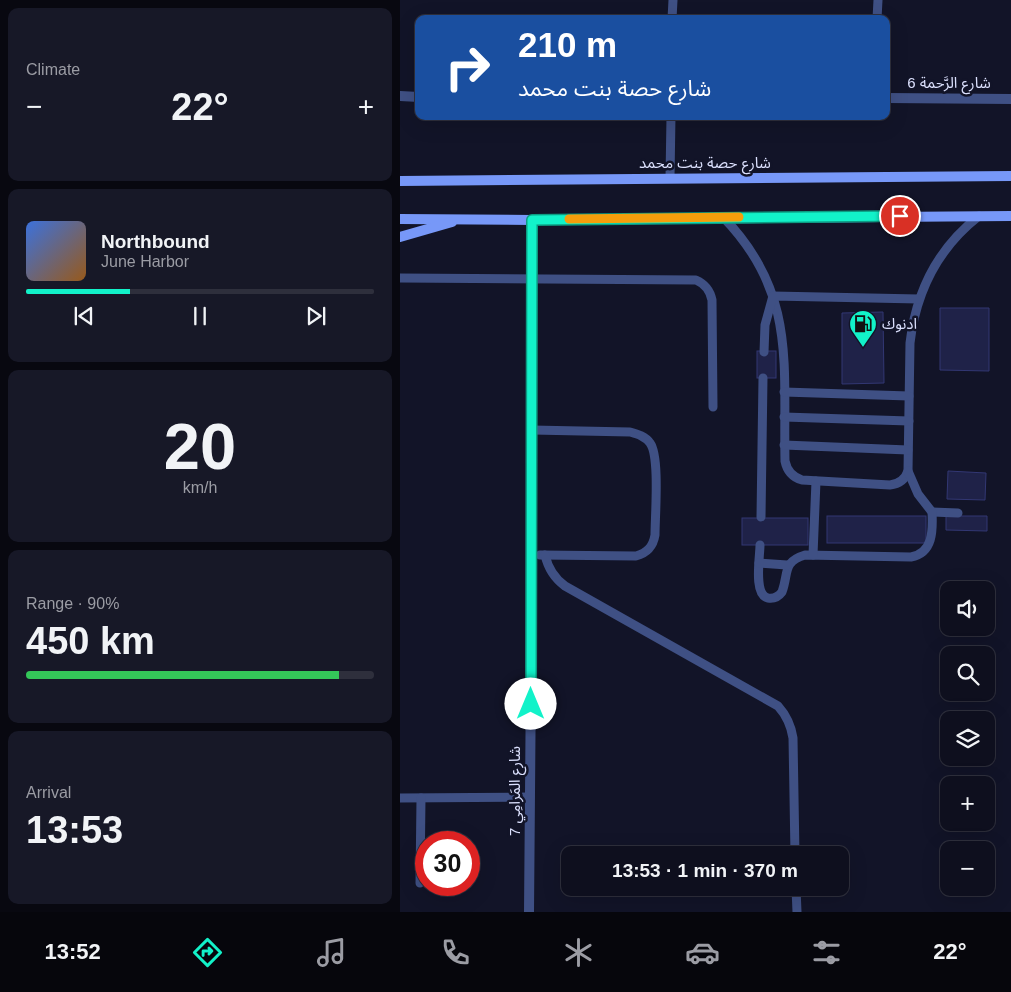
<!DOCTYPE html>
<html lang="en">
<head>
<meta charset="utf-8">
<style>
	:root { --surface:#0e0f1e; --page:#171827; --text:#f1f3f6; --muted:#9b9ca4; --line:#2e2f3c; --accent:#12f2c9 }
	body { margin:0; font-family:Helvetica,"Noto Sans Arabic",sans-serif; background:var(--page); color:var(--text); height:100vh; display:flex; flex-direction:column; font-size:19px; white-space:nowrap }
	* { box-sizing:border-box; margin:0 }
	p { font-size:16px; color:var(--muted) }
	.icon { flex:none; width:28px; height:28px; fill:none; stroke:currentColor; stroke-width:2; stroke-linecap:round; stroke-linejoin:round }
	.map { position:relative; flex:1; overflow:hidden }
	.drawer { display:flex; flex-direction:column; gap:8px; padding:8px; background:#080810; width:400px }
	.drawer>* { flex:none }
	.banner { position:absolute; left:15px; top:15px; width:475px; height:105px; border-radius:10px; box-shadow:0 5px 20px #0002,0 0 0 1px var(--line); background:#1a4fa0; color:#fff; overflow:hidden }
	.fabs { position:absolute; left:540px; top:581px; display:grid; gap:10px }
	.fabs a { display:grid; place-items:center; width:55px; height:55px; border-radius:10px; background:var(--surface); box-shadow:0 5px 20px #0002,0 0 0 1px var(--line); font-size:25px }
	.speed { position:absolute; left:15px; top:831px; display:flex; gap:10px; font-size:25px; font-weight:700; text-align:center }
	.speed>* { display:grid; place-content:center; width:65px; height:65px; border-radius:50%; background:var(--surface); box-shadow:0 5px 20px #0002,0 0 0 1px var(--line); line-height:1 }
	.speed .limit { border:8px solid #d22; background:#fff; color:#111 }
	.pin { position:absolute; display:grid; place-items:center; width:42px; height:42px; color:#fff; margin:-21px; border:2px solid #fff; border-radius:50%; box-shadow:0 1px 5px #0007 }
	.me { position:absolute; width:55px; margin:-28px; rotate:0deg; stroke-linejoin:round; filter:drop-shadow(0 0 4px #0008) }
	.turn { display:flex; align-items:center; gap:18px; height:105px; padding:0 20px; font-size:22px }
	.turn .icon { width:65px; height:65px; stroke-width:2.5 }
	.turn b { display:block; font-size:35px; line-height:42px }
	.big { font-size:38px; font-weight:800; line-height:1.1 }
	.drawer .tile { flex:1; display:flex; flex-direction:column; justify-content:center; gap:8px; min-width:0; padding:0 18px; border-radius:10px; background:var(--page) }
	.drawer .dial { align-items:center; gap:0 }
	.dial b { font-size:65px; line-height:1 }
	.song { display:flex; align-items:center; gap:15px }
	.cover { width:60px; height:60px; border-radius:8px; background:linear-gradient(135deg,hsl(220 70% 55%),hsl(30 70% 35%)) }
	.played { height:5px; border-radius:2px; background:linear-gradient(90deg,var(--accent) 30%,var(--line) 30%) }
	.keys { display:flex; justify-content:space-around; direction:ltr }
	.heat { display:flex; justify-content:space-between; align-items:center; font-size:28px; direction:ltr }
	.charge { height:8px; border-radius:4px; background:linear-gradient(90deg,#34c759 90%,var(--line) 0) }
	.trip { position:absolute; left:161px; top:846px; width:288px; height:50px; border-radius:10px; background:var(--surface); box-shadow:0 5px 20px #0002,0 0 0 1px var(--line); font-weight:800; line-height:50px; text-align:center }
	.tab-bar { display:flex; height:80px; justify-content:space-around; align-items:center; background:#06060c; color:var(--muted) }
	.tab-bar .icon { width:35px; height:35px }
	.tab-bar .selected { color:var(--accent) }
	.tab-bar b { font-size:22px; color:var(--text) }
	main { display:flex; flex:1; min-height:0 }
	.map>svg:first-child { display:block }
</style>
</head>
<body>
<main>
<section class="drawer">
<div class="tile"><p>Climate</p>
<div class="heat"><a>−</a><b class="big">22°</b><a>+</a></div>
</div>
<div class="tile">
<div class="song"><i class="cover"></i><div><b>Northbound</b><p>June Harbor</p></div></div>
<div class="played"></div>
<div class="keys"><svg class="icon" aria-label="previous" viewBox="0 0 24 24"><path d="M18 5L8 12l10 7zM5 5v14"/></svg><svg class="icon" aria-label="pause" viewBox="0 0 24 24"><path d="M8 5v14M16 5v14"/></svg><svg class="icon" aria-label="next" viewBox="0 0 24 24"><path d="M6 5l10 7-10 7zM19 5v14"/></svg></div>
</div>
<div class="tile dial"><b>20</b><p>km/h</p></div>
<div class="tile"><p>Range · 90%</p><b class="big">450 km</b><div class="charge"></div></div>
<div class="tile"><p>Arrival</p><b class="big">13:53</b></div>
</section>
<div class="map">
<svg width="611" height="912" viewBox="0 0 611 912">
	<rect width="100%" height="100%" fill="#121428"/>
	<!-- building -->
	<g fill="#1f2248" stroke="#323773">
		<path d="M540 308H589V371L540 370Z"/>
		<path d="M483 312 484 383 442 384V313Z"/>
		<rect x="357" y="351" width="19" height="27"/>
		<path d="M548 471 586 473 585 500 547 499Z"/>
		<rect x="427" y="516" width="99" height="27"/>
		<path d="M546 516H587V531L546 530Z"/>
		<rect x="342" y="518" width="66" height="27"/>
	</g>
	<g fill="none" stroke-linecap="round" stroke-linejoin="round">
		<!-- service -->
		<g stroke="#3f5084" stroke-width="9">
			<path d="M272 19 273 0"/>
			<path d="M477 19 478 0"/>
			<path d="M270 178 271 116"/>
			<path d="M323 217C397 293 383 365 385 461 387 471 392 477 402 480L490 485C499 484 505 480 508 471L510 343C516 292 538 248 579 216"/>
			<path d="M0 278 296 280C305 284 310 290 312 300L313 407"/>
			<path d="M364 352 365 325 373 296 519 299"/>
			<path d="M384 392 509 396"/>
			<path d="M384 417 509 421"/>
			<path d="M132 430 230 432C237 434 245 436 250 443 260 456 255 516 255 535 253 547 247 553 236 556L140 555"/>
			<path d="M384 445 508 450"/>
			<path d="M532 512 558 513"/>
			<path d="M361 517 363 378"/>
			<path d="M360 545C360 557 353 595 368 598 374 599 379 596 382 592 389 573 382 562 405 555L511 557C533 553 533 531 532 512L518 494 508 471"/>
			<path d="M145 555C148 568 154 578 165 586L378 706C387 716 391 725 393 738L395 855"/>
			<path d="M413 555 416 481"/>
			<path d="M359 563 387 565"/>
			<path d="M0 798 130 797"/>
			<path d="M20 883 21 798"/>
			<path d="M396 888 397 912"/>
		</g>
		<!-- minor -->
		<g stroke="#3f5084" stroke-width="10">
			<path d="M0 96 19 97"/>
			<path d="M486 98 611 99"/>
			<path d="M129 912 132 555V220"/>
		</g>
		<!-- secondary -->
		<g stroke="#7798f8" stroke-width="10">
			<path d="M0 181 611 176"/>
			<path d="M0 219 132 220 611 216"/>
			<path d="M0 237 52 222"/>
		</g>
	</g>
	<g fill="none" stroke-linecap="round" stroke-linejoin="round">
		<defs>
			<path id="route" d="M131 704 132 220 500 216"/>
		</defs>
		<!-- route casing -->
		<use href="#route" stroke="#0c9d83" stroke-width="12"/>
		<!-- route -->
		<use href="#route" stroke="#12f2c9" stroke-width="9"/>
		<!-- slow -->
		<path stroke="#f59e0b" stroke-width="9" d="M169 219 339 217"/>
	</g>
	<!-- icons -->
	<defs>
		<symbol id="fuel-pin" viewBox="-11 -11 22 30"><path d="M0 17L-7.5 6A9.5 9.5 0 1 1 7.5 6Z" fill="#12f2c9" stroke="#121428"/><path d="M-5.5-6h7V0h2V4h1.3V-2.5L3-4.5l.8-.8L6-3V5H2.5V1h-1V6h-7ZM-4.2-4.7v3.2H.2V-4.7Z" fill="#111"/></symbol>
	</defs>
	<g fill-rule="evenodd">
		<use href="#fuel-pin" x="447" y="308" width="32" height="43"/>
	</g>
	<g text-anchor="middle" stroke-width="5" stroke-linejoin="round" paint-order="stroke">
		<!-- street labels -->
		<g font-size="15" fill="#dbe0fd" stroke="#121428">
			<text x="549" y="88">شارع الرَّحمة 6</text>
			<text x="305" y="168">شارع حصة بنت محمد</text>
			<text transform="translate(115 791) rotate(-90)" y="5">شارع المَرامِي 7</text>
		</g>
		<!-- poi labels -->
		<g font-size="15" fill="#dbe0fd" stroke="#121428" text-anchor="start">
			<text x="482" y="329">ادنوك</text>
		</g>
	</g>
</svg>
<div class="fabs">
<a><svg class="icon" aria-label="sound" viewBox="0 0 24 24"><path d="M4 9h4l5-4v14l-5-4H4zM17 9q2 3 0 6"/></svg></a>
<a><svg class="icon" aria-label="search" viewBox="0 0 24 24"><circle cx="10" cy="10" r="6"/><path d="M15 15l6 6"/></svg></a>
<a><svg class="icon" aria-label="layers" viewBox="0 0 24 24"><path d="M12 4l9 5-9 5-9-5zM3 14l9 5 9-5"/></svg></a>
<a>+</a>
<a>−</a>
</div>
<div class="speed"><div class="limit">30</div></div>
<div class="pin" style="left:500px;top:216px;background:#d93025"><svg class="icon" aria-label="arrive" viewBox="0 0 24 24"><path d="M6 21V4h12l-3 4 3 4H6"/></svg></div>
<svg class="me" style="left:131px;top:704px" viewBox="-20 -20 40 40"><circle r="19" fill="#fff"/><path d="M0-13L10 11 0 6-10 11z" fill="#12f2c9"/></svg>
<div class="trip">13:53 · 1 min · 370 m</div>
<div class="banner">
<div class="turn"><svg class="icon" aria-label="right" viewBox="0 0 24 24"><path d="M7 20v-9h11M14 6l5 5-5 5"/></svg><div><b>210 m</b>شارع حصة بنت محمد</div></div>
</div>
</div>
</main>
<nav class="tab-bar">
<b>13:52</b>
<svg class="icon selected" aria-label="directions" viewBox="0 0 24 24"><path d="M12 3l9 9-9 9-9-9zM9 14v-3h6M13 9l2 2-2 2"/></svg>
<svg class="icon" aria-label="music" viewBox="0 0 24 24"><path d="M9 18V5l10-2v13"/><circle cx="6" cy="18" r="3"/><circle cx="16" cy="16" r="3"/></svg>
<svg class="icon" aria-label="phone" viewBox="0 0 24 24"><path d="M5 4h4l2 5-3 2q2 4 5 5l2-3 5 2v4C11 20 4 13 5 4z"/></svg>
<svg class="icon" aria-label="climate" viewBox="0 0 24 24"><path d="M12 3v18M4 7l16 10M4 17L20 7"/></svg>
<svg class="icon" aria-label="car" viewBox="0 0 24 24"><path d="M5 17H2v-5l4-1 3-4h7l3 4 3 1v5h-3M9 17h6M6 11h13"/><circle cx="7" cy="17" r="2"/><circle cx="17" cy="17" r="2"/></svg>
<svg class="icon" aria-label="filters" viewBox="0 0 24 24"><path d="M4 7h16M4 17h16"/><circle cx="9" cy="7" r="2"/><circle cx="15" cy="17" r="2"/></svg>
<b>22°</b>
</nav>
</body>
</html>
